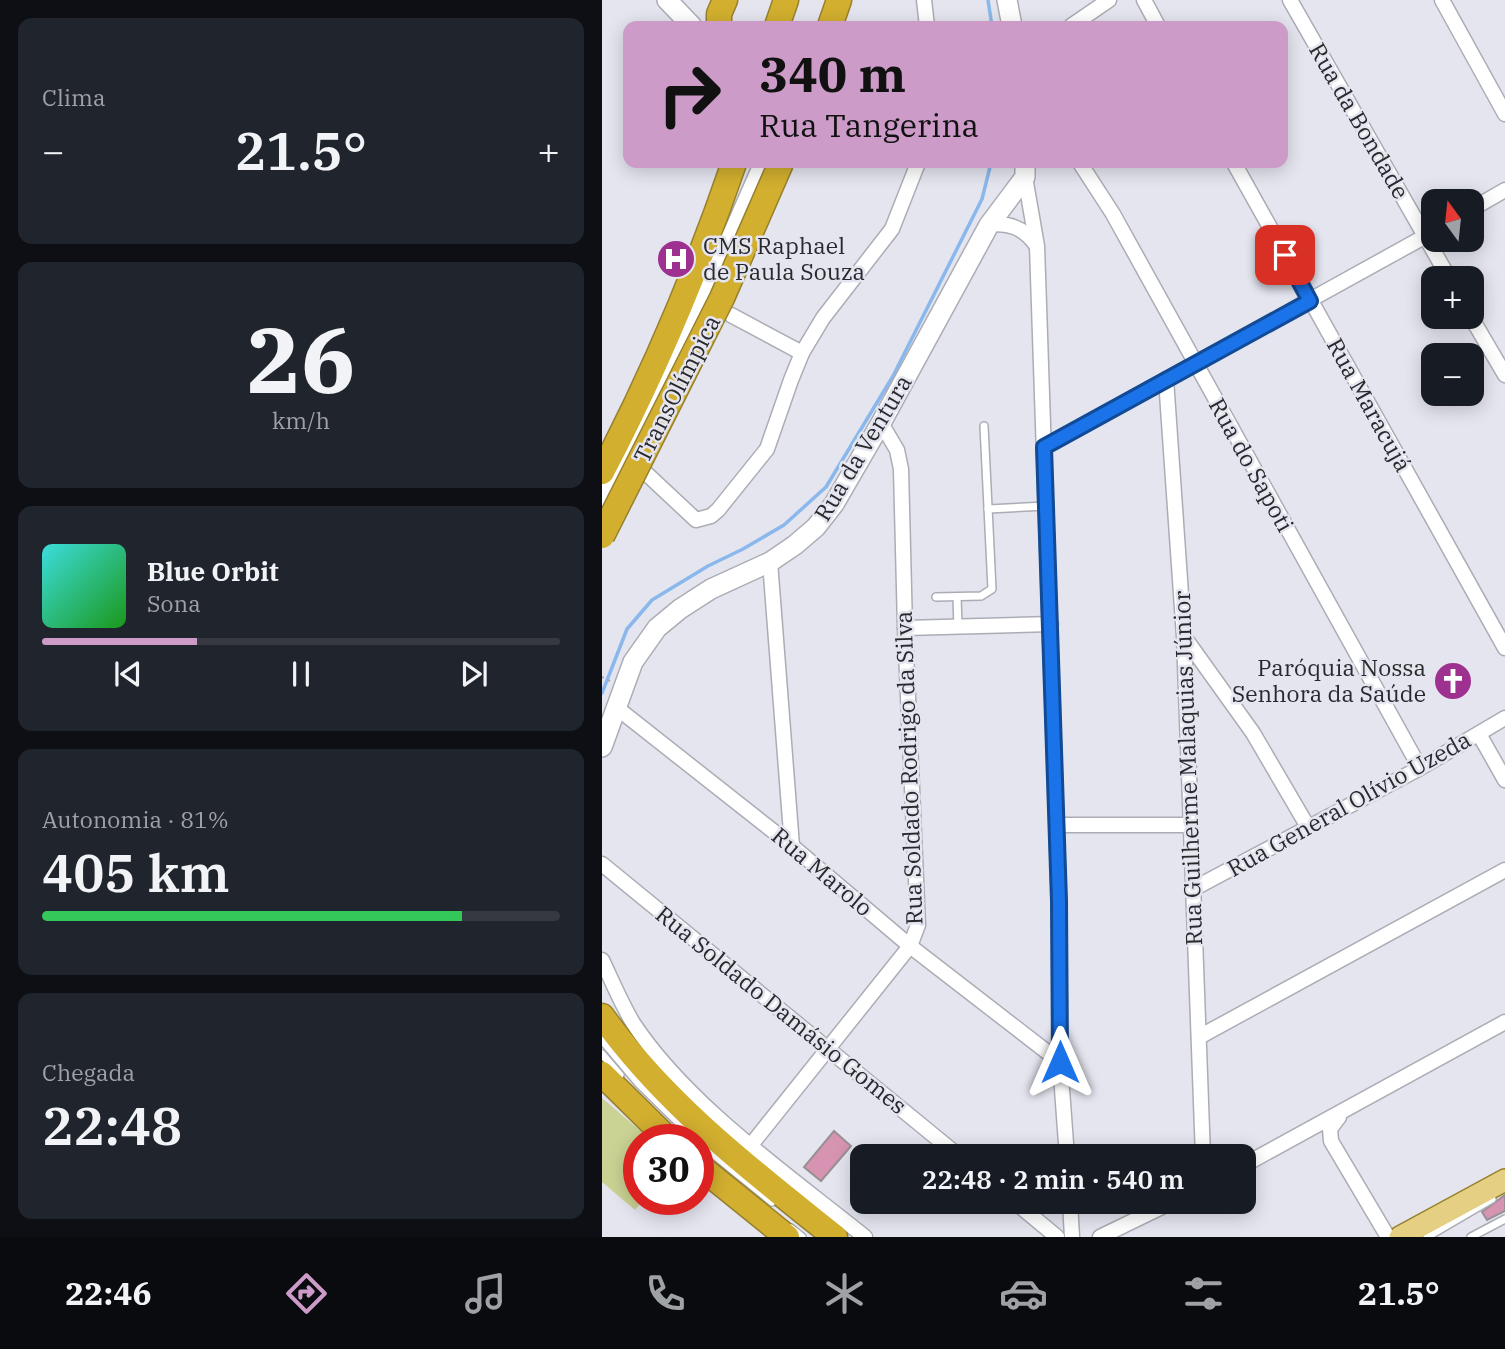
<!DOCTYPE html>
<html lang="pt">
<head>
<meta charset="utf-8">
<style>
	:root { --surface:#171b24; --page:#20242c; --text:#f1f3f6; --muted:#9ea1a6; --line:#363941; --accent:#cc9bc8 }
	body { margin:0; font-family:"IBM Plex Serif",serif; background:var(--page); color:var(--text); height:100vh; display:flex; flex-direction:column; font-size:26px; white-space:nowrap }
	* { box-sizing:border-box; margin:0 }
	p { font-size:23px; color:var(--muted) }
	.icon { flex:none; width:38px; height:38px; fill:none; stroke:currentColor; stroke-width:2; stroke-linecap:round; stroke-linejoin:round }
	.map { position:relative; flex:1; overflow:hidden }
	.side { display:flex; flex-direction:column; gap:18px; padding:18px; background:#0d0f14; width:602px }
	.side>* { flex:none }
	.hud { position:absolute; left:21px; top:21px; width:665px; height:147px; border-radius:14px; box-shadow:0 4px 18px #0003; background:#cc9bc8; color:#111; overflow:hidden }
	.needle { width:46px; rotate:345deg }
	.fabs { position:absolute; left:819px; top:189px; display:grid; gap:14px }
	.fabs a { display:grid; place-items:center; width:63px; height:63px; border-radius:14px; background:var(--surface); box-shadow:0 4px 18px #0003; font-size:35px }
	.speed { position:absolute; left:21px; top:1124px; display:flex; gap:14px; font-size:35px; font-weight:700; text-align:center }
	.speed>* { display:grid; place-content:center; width:91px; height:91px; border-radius:50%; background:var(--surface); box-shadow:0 4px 18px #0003; line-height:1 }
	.speed .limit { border:10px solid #d22; background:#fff; color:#111 }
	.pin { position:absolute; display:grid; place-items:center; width:60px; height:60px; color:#fff; margin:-30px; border-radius:14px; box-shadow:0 4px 10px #0006 }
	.me { position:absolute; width:77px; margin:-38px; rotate:0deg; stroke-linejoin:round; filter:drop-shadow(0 0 5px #0008) }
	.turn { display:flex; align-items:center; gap:24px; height:147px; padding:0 21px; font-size:32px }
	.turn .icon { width:91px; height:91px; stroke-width:2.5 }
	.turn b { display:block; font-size:49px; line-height:60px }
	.big { font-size:52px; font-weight:600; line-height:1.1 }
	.side .tile { flex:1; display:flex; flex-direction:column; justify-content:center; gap:10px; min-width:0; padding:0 24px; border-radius:14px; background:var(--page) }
	.side .dial { align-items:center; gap:0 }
	.dial b { font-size:91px; line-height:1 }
	.song { display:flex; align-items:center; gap:21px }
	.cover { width:84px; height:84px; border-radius:10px; background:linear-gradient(135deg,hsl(180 70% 55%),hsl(120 70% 35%)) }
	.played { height:7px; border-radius:4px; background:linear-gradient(90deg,var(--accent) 30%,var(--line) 30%) }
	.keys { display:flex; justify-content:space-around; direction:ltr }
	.heat { display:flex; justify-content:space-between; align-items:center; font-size:38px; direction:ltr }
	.charge { height:10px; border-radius:5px; background:linear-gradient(90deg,#34c759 81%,var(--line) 0) }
	.trip { position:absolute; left:248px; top:1144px; width:406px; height:70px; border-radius:14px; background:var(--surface); box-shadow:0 4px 18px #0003; font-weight:600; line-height:70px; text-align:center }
	.dock { display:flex; height:112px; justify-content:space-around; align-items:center; background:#090b0e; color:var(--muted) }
	.dock .icon { width:49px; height:49px }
	.dock .on { color:var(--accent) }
	.dock b { font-size:32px; color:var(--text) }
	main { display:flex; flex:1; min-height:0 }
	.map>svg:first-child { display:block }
</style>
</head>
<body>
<main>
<section class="side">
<div class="tile"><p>Clima</p>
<div class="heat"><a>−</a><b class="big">21.5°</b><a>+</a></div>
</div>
<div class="tile dial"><b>26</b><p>km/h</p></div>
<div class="tile">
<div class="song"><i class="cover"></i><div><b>Blue Orbit</b><p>Sona</p></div></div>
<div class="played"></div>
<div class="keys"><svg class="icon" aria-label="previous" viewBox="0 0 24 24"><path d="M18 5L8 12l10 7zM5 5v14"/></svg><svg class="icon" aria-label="pause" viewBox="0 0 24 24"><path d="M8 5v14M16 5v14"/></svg><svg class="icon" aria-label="next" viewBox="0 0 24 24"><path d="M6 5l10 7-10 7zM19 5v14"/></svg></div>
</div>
<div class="tile"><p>Autonomia · 81%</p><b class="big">405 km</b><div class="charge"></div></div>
<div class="tile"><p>Chegada</p><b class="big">22:48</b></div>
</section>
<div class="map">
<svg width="903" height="1237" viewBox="0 0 903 1237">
	<rect width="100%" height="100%" fill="#e4e5ef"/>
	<!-- green -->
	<path fill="#cbd394" d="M0 1098 48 1139H37V1199H42L33 1210 0 1182Z"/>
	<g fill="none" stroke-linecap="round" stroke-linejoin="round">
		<!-- stream -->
		<g stroke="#8ab8ec" stroke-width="3.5">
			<path d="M386 0 390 26"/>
			<path d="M0 693 25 629 50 600 106 566 141 549 182 525 224 487 291 376 380 199 389 163"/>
		</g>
	</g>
	<!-- building -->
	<g fill="#d693b2" stroke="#9a9094" stroke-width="2">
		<path d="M232 1131 249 1146 219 1181 202 1167Z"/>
		<path d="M903 1195V1211L885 1220 880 1212Z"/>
	</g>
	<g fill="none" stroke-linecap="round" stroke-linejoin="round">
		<defs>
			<g id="lane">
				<path d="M386 509 443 506"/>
				<path d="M334 597 379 596 390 589 382 426"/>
				<path d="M355 597 356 627"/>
				<path d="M0 1040 37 1084 93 1139"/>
				<path d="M0 1054 18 1075"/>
				<path d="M96 1142 170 1202"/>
				<path d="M189 1228 200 1237"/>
				<path d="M825 1237 890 1199"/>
				<path d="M869 1237 903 1219"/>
			</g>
			<g id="street">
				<path d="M322 0 325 26"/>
				<path d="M542 0 556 26"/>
				<path d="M688 0 847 278"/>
				<path d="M840 0 903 114"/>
				<path d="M469 26 507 0"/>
				<path d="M478 163 511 214 818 768"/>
				<path d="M632 163 903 648"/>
				<path d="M423 177 435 246 457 901 458 1062 465 1157"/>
				<path d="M870 209 903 190"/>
				<path d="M387 225C407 222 422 228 434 245"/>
				<path d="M129 315 200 353"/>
				<path d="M869 317 903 375"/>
				<path d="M564 379 582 637 601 1157"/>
				<path d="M442 447 831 232"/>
				<path d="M31 461 94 520 109 516 116 510 165 449 189 380 200 353 221 318 290 229 316 163"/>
				<path d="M168 562 190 846"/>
				<path d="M303 628 449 624"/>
				<path d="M583 638 651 733 706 827"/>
				<path d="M15 708 190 846 308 946 458 1062"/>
				<path d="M877 734 903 780"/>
				<path d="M455 825H587"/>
				<path d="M0 864 358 1157"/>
				<path d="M591 889 818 768 903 718"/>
				<path d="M0 960C10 981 19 1003 31 1023 85 1105 186 1175 263 1237"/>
				<path d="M597 1037 903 870"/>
				<path d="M737 1117 728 1129 729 1141 786 1237"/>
				<path d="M149 1145 308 946 316 925 303 628 299 469 295 450 279 423"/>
				<path d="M642 1165 903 1022"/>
				<path d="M413 1202 455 1237"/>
				<path d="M468 1202 470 1237"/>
				<path d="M498 1237 570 1202"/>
			</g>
			<g id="secondary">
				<path d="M65 0 90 26"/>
				<path d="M405 0 410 26"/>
				<path d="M0 505 101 302 162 163"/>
				<path d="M0 747 31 662 55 628 78 609 109 589 168 562 193 545 214 527 232 504 279 423 387 225 423 177V163"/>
			</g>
			<path id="primary" d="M798 1237 903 1180"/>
			<g id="highway">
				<path d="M117 26V14L123 0"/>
				<path d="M175 26 184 0"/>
				<path d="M228 26 237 0"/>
				<path d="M0 472C52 373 96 268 132 163"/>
				<path d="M0 1016C63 1104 149 1170 233 1237"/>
				<path d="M0 1074 66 1139"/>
				<path d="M96 1165 185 1237"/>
			</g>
		</defs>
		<!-- lane casing -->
		<use href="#lane" stroke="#abadb5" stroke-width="10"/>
		<!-- street casing -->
		<use href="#street" stroke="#abadb5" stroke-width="17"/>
		<!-- secondary casing -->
		<use href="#secondary" stroke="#abadb5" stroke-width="22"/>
		<!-- primary casing -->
		<use href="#primary" stroke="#97802e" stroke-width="24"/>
		<!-- highway casing -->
		<use href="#highway" stroke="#97802e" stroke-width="27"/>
		<!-- path -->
		<path stroke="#a8a8b0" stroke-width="2" stroke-dasharray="2 5" stroke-linecap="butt" d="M0 677 8 681"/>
		<!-- lane -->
		<use href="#lane" stroke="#fff" stroke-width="7"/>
		<!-- street -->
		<use href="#street" stroke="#fff" stroke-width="14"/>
		<!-- secondary -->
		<use href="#secondary" stroke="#fff" stroke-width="19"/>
		<!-- primary -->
		<use href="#primary" stroke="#e4cf82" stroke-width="21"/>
		<!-- highway -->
		<use href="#highway" stroke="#d2af2f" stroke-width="24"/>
		<defs>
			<path id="highway-bridge" d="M0 536 120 298 179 163"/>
		</defs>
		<!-- highway-bridge casing -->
		<use href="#highway-bridge" stroke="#97802e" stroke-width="27" stroke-linecap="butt"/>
		<!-- highway-bridge -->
		<use href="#highway-bridge" stroke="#d2af2f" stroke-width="24"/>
	</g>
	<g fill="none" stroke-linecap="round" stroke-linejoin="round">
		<defs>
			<path id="route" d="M458 1062 457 901 442 447 708 301 683 255"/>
		</defs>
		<!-- route casing -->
		<use href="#route" stroke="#114b97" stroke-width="18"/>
		<!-- route -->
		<use href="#route" stroke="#1a73e8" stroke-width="12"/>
	</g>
	<!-- icons -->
	<defs>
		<symbol id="hospital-disc" viewBox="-11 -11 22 22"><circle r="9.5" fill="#9e3090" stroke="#e4e5ef"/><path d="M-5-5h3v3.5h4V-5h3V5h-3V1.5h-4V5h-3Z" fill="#fff"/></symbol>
		<symbol id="church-disc" viewBox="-11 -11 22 22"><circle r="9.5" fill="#9e3090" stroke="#e4e5ef"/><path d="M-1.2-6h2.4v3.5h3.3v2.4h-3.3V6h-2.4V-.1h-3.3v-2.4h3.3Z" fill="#fff"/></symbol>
	</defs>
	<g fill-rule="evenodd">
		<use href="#hospital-disc" x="52" y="237" width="44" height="44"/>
		<use href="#church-disc" x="829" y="659" width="44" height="44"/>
	</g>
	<g text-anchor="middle" stroke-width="5" stroke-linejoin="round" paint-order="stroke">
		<!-- street labels -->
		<g font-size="23" fill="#29292d" stroke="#e4e5ef">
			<text transform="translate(757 121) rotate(60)" y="8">Rua da Bondade</text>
			<text transform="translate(75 389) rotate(-63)" y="8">TransOlímpica</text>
			<text transform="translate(767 405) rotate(61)" y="8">Rua Maracujá</text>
			<text transform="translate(261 448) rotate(-59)" y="8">Rua da Ventura</text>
			<text transform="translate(649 465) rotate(61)" y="8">Rua do Sapoti</text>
			<text transform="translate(307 768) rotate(-92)" y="8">Rua Soldado Rodrigo da Silva</text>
			<text transform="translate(586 768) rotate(-92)" y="8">Rua Guilherme Malaquias Júnior</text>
			<text transform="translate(747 804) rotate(-29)" y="8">Rua General Olívio Uzeda</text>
			<text transform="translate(220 872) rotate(40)" y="8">Rua Marolo</text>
			<text transform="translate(179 1010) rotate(39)" y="8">Rua Soldado Damásio Gomes</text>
		</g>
		<!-- poi labels -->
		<g font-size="23" fill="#29292d" stroke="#e4e5ef" text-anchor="start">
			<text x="101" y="254">CMS Raphael<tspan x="101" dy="26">de Paula Souza</tspan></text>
			<text x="824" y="676" text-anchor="end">Paróquia Nossa<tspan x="824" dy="26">Senhora da Saúde</tspan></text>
		</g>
	</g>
</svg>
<div class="fabs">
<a><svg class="needle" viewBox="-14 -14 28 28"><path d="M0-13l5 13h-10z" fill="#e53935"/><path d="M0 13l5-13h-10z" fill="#9ea1a6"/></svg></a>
<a>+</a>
<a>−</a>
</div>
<div class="speed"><div class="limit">30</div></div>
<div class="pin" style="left:683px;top:255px;background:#d93025"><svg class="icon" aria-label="arrive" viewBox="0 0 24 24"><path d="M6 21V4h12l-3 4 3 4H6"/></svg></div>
<svg class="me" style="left:458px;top:1062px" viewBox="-20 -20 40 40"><path d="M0-17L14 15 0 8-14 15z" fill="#1a73e8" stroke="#fff" stroke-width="4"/></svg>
<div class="trip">22:48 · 2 min · 540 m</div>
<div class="hud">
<div class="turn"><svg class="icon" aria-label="right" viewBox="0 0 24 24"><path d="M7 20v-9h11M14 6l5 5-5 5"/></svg><div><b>340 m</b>Rua Tangerina</div></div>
</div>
</div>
</main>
<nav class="dock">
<b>22:46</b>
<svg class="icon on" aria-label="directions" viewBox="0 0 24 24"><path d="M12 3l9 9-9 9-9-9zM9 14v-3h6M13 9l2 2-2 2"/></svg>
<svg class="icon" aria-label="music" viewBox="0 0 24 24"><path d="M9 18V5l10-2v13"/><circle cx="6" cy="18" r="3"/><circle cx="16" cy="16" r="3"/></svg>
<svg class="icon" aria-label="phone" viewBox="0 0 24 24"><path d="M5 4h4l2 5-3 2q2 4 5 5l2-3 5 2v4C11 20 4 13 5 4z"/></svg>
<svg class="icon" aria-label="climate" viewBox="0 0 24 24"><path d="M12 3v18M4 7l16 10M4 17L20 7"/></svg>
<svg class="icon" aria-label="car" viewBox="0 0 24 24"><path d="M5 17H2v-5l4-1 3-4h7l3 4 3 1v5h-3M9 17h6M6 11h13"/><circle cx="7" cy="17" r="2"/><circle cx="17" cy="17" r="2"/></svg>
<svg class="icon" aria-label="filters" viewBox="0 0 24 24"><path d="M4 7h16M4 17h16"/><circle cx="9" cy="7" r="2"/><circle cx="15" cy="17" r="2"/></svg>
<b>21.5°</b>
</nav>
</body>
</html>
